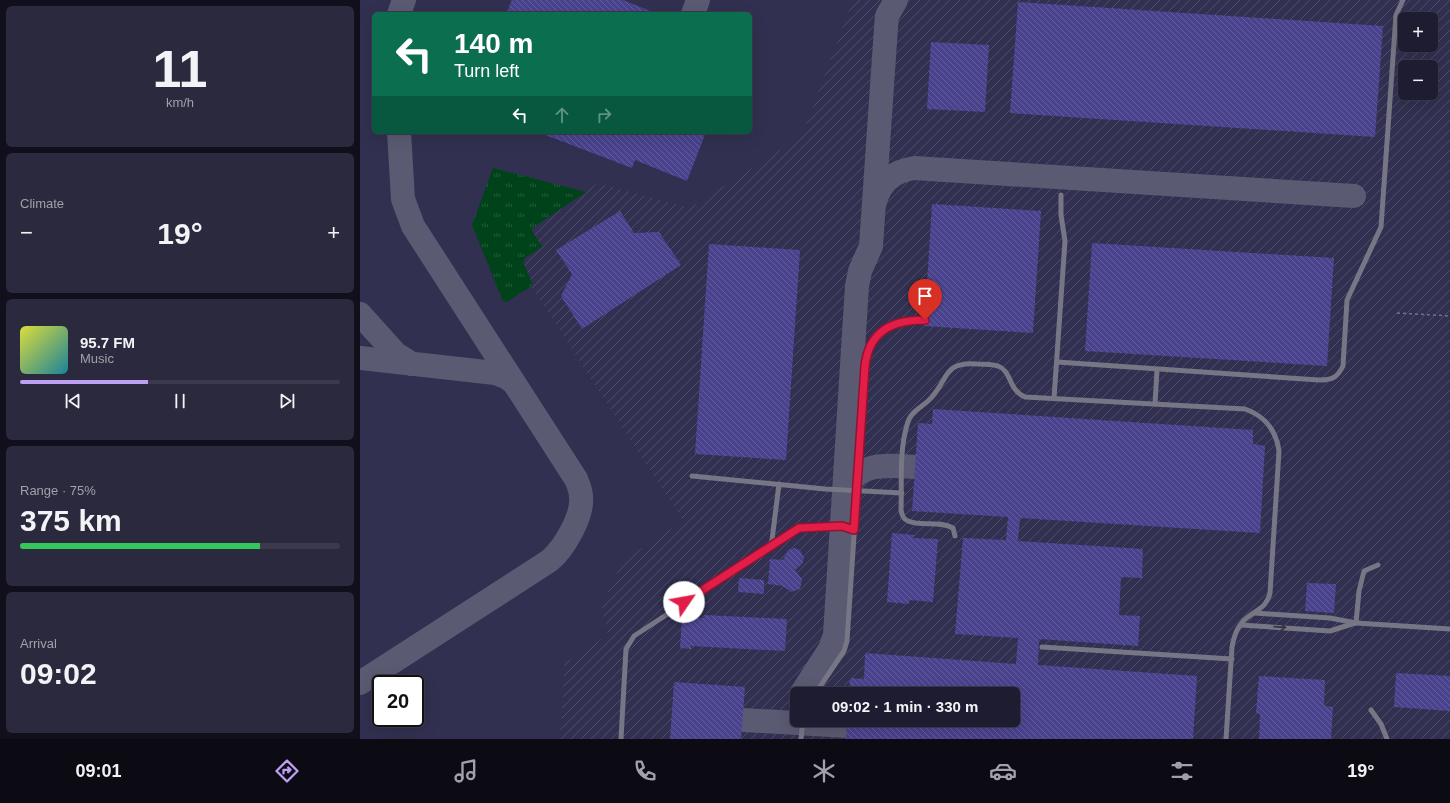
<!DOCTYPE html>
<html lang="en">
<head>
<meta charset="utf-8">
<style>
	:root { --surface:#1d1c31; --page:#2a293d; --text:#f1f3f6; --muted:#a0a1ab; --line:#3b3a4d; --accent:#bca0f2 }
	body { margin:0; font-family:Helvetica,sans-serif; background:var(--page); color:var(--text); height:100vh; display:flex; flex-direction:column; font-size:15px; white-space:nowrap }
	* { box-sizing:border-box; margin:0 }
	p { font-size:13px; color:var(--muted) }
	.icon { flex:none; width:22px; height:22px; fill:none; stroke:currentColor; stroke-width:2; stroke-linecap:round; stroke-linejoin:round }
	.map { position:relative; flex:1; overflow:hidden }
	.panel { display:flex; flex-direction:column; gap:6px; padding:6px; background:#100f1b; width:360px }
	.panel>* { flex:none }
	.top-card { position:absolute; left:12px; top:12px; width:380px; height:122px; border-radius:6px; box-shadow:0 4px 16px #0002,0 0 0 1px var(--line); background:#0b6e4f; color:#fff; overflow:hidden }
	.buttons { position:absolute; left:1038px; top:12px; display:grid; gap:8px }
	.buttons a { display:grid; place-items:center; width:40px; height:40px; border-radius:6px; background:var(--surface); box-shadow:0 4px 16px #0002,0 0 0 1px var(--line); font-size:20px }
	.speed { position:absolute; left:12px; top:675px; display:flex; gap:8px; font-size:20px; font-weight:700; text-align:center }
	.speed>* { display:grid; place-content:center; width:52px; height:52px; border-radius:50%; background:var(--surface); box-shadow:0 4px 16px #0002,0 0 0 1px var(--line); line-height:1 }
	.speed .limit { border:2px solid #111; border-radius:6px; background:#fff; color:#111 }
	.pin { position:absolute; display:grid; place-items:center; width:34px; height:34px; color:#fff; margin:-41px -17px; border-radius:50% 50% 50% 0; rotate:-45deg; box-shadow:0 0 4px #0007 }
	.pin .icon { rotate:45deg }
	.me { position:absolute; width:44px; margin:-22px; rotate:57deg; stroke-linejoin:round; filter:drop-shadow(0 0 3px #0008) }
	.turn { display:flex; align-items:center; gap:14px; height:84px; padding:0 16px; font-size:18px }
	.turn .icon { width:52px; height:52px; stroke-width:2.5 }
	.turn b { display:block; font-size:28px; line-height:34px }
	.lanes { display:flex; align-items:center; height:38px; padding:0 16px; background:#0003; justify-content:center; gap:20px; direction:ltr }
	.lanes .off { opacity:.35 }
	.big { font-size:30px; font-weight:600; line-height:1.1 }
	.panel .card { flex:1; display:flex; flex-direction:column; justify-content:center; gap:6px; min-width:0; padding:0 14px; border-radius:6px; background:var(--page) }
	.panel .dial { align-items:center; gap:0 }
	.dial b { font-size:52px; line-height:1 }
	.song { display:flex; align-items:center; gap:12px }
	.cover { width:48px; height:48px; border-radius:6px; background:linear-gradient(135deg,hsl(60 70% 55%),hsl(190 70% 35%)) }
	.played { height:4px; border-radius:2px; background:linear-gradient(90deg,var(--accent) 40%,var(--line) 40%) }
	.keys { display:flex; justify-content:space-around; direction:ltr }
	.heat { display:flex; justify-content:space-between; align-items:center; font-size:22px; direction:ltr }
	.charge { height:6px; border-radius:3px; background:linear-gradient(90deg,#34c759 75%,var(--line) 0) }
	.trip { position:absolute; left:430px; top:687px; width:230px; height:40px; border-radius:6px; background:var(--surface); box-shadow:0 4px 16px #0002,0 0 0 1px var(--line); font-weight:600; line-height:40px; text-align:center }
	.tab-bar { display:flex; height:64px; justify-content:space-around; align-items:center; background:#0c0b14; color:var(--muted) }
	.tab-bar .icon { width:28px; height:28px }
	.tab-bar .on { color:var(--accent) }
	.tab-bar b { font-size:18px; color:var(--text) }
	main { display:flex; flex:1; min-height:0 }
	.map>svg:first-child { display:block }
</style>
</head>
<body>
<main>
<section class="panel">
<div class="card dial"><b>11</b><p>km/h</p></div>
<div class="card"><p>Climate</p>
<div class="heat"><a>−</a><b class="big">19°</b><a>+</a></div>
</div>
<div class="card">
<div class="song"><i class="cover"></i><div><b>95.7 FM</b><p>Music</p></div></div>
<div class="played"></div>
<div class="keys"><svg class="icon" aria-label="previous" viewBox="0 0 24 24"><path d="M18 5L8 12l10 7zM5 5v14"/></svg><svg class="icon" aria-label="pause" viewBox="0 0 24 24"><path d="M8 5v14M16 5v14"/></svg><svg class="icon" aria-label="next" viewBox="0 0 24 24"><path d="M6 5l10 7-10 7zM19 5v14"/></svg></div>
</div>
<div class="card"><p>Range · 75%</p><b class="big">375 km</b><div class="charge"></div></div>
<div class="card"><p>Arrival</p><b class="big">09:02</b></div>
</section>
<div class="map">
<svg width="1090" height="739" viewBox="0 0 1090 739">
	<defs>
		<pattern id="industrial-furrows" width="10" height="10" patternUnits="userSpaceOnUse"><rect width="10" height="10" fill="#313050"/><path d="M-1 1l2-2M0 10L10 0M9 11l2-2" fill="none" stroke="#4f4e6a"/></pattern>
		<pattern id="grass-tufts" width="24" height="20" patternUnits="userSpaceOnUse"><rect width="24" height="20" fill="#004219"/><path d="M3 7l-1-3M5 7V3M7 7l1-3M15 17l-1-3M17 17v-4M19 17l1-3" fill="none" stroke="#255d3b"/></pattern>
		<pattern id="building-back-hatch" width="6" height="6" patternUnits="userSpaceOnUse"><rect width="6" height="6" fill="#49428d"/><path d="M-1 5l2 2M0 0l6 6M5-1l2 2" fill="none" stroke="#635d9e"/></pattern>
	</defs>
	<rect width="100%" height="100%" fill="#272641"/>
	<!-- built -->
	<path fill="#313050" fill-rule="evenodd" d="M0 0H1090V739H0ZM14 14H390V132H14ZM1045 19H1071V45H1045ZM1045 67H1071V93H1045ZM21 684H55V718H21ZM437 694H653V720H437Z"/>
	<!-- industrial -->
	<path fill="url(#industrial-furrows)" fill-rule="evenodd" d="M493 0H1090V739H200L205 663 248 635 241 607 258 571 266 559 323 521 171 286 151 239 238 183 330 208 442 136ZM1045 19H1071V45H1045ZM1045 67H1071V93H1045ZM437 694H653V720H437Z"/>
	<!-- grass -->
	<path fill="url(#grass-tufts)" d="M133 168 226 192 171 229 182 247 165 258 163 262 173 285 147 302 143 301 112 225Z"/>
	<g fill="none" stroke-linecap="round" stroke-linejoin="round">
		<!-- taxiway -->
		<g stroke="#5a5a72" stroke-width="24">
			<path d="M39 14 44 0"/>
			<path d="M333 14 338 0"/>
			<path d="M515 202C520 182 534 171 554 168L994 196"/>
			<path d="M0 314 36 354 52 364"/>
			<path d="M0 358 135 373 146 377 154 383"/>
			<path d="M484 499C490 461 526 465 555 467"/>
			<path d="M0 683 189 561C204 549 223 516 221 497 221 490 218 484 216 479L53 226 43 199 39 132"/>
			<path d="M441 694 470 649 475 635 497 286 500 271 511 246 526 28 527 16 536 0"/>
			<path d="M383 720 487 726"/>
		</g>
	</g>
	<!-- building -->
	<g fill="url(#building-back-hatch)">
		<path d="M152 0H263L295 13 146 14Z"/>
		<path d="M658 2 1023 26 1015 137 650 113Z"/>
		<path d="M571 42 629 45 625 112 567 109Z"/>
		<path d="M346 132 327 181 275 160 272 168 180 133Z"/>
		<path d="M572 204 681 211 673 333 564 326 569 320 565 316Z"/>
		<path d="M260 211 274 233 299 232 321 265 222 329 201 296 212 274 196 250Z"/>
		<path d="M732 243 974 258 967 366 725 351Z"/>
		<path d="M349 244 440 250 426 460 335 454Z"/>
		<path d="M573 409 893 430V444L905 446 900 533 660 518 658 541 783 549 782 578 761 577 759 615 780 616 778 646 679 639 678 665 837 676 833 739H486L487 720H653V694H489L490 678 504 679 505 653 656 664 658 638 595 634 603 538 646 540 648 517 552 511 558 423 572 424Z"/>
		<path d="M532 533 554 535 553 538 578 539 573 602 549 600V604L527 602Z"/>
		<path d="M434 548 440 550 444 558 442 564 435 570 442 579 440 589 431 592 423 586 408 584 410 559 423 560 428 550Z"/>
		<path d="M379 578 404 580V594L378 592Z"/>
		<path d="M947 583 976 584 974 613 945 611Z"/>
		<path d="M345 615 427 619 425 651 331 646V649L320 648 322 617 344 618Z"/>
		<path d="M1036 673 1090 676V711L1034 707Z"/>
		<path d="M899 676 965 680 964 706 973 707 971 739H899L900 714 896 713Z"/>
		<path d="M314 682 385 687 381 739H310Z"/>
	</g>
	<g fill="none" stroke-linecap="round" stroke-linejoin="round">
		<!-- path -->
		<path stroke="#72728a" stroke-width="1.5" stroke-dasharray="3 3" stroke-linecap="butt" d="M1037 313 1090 316"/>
		<!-- lane -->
		<g stroke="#767685" stroke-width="5">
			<path d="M697 362 959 380C972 380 977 378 983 366L987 300 1021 227 1036 15 1043 0"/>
			<path d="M694 398 705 241 701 215V195"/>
			<path d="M795 404 797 370"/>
			<path d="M332 476 465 489 542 493"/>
			<path d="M595 536 593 528C579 520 561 527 548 521 543 519 542 515 541 510 542 483 539 452 547 425 550 412 559 409 568 401 589 382 581 361 617 364 624 364 631 364 638 366 652 371 648 390 665 397L885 409C905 416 916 430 919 451L910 593C907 607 898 609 888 617 878 624 874 635 872 647L866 739"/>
			<path d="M411 548 419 484"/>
			<path d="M895 613 970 618 996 623 1090 629"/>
			<path d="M996 623 999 591 1004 571 1018 565"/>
			<path d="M881 625 970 631 995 623"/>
			<path d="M682 647 872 659"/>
			<path d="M455 694 484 651 487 641 506 356C515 328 538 320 565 320"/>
			<path d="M1011 710 1021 724 1027 739"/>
			<path d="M261 739 266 649 274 636 439 528C457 525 477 525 494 530"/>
			<path d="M441 739 443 720"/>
		</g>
	</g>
	<!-- one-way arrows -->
	<defs><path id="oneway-shaft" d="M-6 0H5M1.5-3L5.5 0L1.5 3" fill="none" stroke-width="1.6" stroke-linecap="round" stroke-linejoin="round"/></defs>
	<use stroke="#343441" href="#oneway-shaft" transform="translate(920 627) rotate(4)"/>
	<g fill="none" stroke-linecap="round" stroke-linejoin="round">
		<defs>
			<path id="route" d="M324 602 439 528 482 526 494 530 505 366C509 331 532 320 565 320"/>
		</defs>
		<!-- route casing -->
		<use href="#route" stroke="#92132f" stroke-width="10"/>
		<!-- route -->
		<use href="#route" stroke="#e11d48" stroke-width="7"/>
	</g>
</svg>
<div class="buttons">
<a>+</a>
<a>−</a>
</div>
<div class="speed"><div class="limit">20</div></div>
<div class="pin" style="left:565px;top:320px;background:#d93025"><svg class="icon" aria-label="arrive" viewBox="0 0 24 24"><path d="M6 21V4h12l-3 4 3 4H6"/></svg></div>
<svg class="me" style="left:324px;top:602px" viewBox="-20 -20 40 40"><circle r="19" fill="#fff"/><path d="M0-13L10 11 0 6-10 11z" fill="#e11d48"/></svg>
<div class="trip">09:02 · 1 min · 330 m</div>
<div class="top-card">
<div class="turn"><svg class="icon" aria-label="left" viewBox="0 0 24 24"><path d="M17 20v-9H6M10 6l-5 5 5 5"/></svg><div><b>140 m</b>Turn left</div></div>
<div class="lanes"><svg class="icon" aria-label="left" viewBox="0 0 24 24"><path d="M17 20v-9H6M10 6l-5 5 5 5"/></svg><svg class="icon off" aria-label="ahead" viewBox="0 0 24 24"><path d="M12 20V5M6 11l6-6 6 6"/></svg><svg class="icon off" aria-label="right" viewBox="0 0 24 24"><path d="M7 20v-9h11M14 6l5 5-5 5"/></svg></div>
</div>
</div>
</main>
<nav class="tab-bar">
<b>09:01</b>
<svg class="icon on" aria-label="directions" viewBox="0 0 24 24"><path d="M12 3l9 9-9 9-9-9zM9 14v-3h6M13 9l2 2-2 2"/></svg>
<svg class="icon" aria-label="music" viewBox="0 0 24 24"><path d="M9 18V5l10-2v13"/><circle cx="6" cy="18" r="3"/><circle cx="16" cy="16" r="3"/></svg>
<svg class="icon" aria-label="phone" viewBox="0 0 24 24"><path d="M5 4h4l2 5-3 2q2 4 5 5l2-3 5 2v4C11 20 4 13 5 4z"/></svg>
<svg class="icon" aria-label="climate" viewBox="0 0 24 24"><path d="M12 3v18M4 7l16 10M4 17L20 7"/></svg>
<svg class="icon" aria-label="car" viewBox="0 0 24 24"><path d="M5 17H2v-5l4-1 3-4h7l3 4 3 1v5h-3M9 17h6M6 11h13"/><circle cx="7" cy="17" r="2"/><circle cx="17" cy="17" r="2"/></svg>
<svg class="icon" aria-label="filters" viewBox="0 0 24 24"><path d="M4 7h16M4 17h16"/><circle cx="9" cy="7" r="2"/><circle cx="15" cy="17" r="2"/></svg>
<b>19°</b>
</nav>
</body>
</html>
